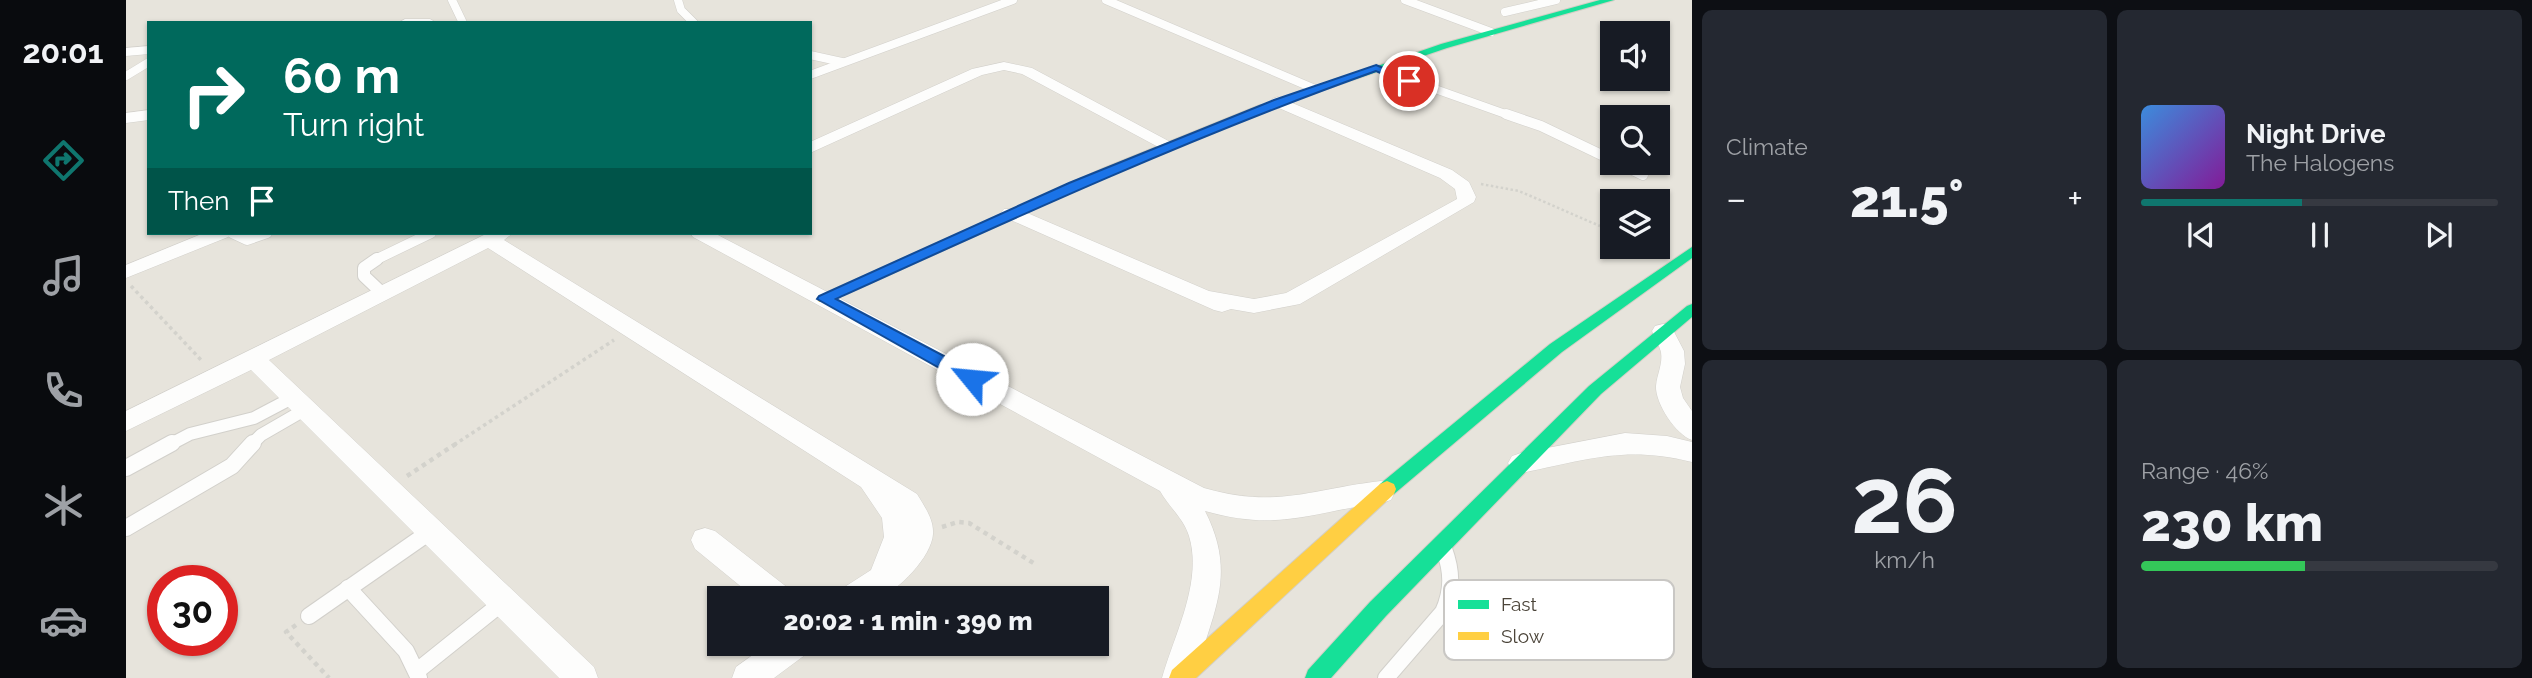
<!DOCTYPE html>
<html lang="en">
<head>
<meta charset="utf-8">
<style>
	:root { --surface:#171b24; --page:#242831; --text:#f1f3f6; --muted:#9ea1a6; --line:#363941; --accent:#0f766e }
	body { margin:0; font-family:Raleway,sans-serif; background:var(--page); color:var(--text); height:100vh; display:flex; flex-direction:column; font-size:26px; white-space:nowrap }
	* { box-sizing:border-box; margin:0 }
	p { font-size:23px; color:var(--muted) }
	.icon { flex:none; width:38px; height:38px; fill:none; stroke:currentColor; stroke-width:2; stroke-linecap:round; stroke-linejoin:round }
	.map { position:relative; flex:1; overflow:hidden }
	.side { display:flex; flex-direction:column; gap:10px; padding:10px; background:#0d0f14; width:840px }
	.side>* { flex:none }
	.guide { position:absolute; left:21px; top:21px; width:665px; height:214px; border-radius:0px; box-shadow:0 2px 5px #0004; background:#00695c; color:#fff; overflow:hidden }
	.fabs { position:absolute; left:1474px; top:21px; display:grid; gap:14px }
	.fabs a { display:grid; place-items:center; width:70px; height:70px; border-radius:0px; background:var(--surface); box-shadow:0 2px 5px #0004; font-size:35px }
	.speed { position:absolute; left:21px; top:565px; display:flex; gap:14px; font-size:35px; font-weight:700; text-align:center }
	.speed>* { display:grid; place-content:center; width:91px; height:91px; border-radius:50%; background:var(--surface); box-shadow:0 2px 5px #0004; line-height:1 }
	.speed .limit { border:10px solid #d22; background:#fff; color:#111 }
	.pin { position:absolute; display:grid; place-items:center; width:60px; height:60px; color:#fff; margin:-30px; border:4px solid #fff; border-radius:50%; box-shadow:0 2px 7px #0007 }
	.me { position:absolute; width:77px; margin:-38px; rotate:298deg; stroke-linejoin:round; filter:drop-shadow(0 0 5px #0008) }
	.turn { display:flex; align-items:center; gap:24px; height:147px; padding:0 21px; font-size:32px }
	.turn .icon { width:91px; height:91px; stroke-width:2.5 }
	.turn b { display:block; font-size:49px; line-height:60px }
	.then { display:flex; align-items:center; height:66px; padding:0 21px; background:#0003; gap:14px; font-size:26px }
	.big { font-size:52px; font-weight:800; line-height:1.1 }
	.side .tile { flex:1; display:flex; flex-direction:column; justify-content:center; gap:10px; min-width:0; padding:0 24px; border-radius:10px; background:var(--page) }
	.side .dial { align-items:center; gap:0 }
	.dial b { font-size:91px; line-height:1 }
	.song { display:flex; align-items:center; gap:21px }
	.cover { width:84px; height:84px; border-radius:10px; background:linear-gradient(135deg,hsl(210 70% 55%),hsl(290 70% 35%)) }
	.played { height:7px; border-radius:4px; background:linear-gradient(90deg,var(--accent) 45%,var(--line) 45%) }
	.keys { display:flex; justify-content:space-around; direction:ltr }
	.heat { display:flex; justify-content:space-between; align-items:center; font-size:38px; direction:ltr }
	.charge { height:10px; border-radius:5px; background:linear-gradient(90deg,#34c759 46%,var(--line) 0) }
	.side .tiles { flex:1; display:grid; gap:10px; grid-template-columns:repeat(2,1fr) }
	.trip { position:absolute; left:581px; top:586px; width:402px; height:70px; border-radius:0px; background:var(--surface); box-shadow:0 2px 5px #0004; font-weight:800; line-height:70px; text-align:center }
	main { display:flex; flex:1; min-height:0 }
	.tabs { display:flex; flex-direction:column; width:126px; justify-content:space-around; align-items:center; background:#090b0e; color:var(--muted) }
	.tabs .icon { width:49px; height:49px }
	.tabs .selected { color:var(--accent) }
	.tabs b { font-size:32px; color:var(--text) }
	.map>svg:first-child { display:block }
</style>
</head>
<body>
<main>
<nav class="tabs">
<b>20:01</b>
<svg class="icon selected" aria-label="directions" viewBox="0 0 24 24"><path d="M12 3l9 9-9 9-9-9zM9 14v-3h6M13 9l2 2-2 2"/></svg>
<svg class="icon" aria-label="music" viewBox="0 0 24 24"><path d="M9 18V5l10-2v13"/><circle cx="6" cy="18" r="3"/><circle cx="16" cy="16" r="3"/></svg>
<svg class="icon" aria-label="phone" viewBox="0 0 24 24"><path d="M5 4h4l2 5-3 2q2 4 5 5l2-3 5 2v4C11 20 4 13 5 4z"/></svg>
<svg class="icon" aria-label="climate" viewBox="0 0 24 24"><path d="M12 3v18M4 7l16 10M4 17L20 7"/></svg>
<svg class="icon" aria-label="car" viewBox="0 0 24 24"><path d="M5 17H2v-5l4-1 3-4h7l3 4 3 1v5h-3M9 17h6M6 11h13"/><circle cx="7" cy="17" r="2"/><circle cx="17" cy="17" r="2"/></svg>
</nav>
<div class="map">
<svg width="1566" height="678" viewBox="0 0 1566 678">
	<rect width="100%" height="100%" fill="#f4f2ee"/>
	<!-- residential -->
	<path fill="#e7e4dc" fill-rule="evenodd" d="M0 0H1566V678H0ZM23 23H684V233H23ZM1486 33H1531V79H1486ZM1486 117H1531V163H1486ZM1486 201H1531V247H1486ZM37 581H96V640H37ZM593 598H971V644H593Z"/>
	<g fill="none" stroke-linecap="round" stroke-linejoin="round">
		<defs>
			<g id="lane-far3">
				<path d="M326 0 337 23"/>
				<path d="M552 0 555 10 568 23"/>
				<path d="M980 0 1189 89"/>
				<path d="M1279 0 1365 32"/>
				<path d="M1379 12 1430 0"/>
				<path d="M684 55 716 62"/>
				<path d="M1250 68 1385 116"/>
				<path d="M684 75 887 0"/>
				<path d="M0 76 23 62"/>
			</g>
			<g id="lane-far2">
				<path d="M1380 114 1415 126 1486 160"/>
				<path d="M1492 163 1517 175"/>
				<path d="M106 233 121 240 141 233"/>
				<path d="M247 261 305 233"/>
			</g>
			<g id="lane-far1">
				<path d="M251 259 238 268V276L256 293"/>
				<path d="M43 445 64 434 128 418 166 398"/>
				<path d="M125 445 135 435 180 409"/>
			</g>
			<g id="lane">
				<path d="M0 468 46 443"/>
				<path d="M0 528 106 466 127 443"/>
				<path d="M222 588 280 651 293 678"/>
				<path d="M183 616 305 531"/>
				<path d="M291 671 377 602"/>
				<path d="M1260 678 1317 612C1327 590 1326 571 1318 549"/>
			</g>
			<g id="street">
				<path d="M279 19H304L311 23H272Z"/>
				<path d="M23 46V54L0 56V48Z"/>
				<path d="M878 62 906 68 1050 145 1042 150 1036 149 896 74 878 70 856 75 684 153V142L846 69Z"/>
				<path d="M1152 97 1326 170 1343 182 1350 197 1348 202 1174 304 1128 313 1105 309 1096 312 1088 310 878 217 875 213 878 209H892L1083 291 1128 299 1160 293 1331 199 1329 189 1314 178 1146 105 1144 102 1146 99Z"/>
				<path d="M23 110V120L0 123V113Z"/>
				<path d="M78 233H105L102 237 0 278V265Z"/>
				<path d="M362 233H387L378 240 791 494C798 506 808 519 807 534 806 556 772 592 751 598 741 602 724 598 713 598L717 588 745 570 758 537 756 518 735 487 362 248 143 360 468 667 472 678H433L125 370 0 431V411Z"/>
				<path d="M564 233H588L1078 488C1151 509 1185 489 1255 481L1265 484 1269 492 1265 500 1255 503C1185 512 1153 532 1079 511 1112 576 1086 613 1068 678H1036C1048 635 1077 582 1063 536 1058 519 1043 507 1034 491L567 237Z"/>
				<path d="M1537 324 1545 326 1558 351 1559 364 1554 387 1557 398 1566 411V440C1550 435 1529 403 1530 386 1531 374 1537 364 1535 352 1533 345 1529 338 1526 331L1529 326Z"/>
				<path d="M1499 433 1541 436 1566 442V462C1499 445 1460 460 1395 473L1386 470 1382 463 1386 456 1395 453Z"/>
				<path d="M579 528 589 531 662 588 666 598H629L569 549 565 540 569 531Z"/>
				<path d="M642 644H684L679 655 648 678H606L610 667Z"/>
			</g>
			<g id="fast">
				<path d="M1474 0H1488L1321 48 1142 109 1133 107 1315 44Z"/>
				<path d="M1566 247V258L1436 352 1268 494 1261 497 1254 494 1252 489 1254 484 1424 344Z"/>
				<path d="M1566 304V317L1475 394 1260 616 1205 678H1179L1182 670 1244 602 1463 386 1561 306Z"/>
			</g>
			<g id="slow">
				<path d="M1134 105 1143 107 986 174 703 302H693L691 299 693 296 978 168Z"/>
				<path d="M1261 481 1268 484 1270 489 1268 494 1070 678H1043L1046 670 1254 484Z"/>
			</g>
		</defs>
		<!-- lane-far3 casing -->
		<use href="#lane-far3" stroke="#d2d0cb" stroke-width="9"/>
		<!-- lane-far2 casing -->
		<use href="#lane-far2" stroke="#d2d0cb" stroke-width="11"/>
		<!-- lane-far1 casing -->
		<use href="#lane-far1" stroke="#d2d0cb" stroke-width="14"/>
		<!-- lane casing -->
		<use href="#lane" stroke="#d2d0cb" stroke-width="18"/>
		<!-- street casing -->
		<use href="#street" stroke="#d2d0cb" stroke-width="1"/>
		<!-- fast casing -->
		<use href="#fast" stroke="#d3cfc5" stroke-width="2"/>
		<!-- slow casing -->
		<use href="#slow" stroke="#d3cfc5" stroke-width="2"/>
		<!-- path-far2 -->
		<path stroke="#d3d2cc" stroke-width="2.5" stroke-dasharray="2.5 2.5" stroke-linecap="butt" d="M1355 184 1393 191 1474 226"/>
		<!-- path-far1 -->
		<g stroke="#d3d2cc" stroke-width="3.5" stroke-dasharray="3.5 3.5" stroke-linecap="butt">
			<path d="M5 286 77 362"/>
			<path d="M328 445 488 340"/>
		</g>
		<!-- path -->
		<g stroke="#d3d2cc" stroke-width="4.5" stroke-dasharray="4.5 4.5" stroke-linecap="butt">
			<path d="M281 476 331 443"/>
			<path d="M816 527 832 522 843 523 909 564"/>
			<path d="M170 625 160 632 203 678"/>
		</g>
		<!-- lane-far3 -->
		<use href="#lane-far3" stroke="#fdfdfc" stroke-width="8"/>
		<!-- lane-far2 -->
		<use href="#lane-far2" stroke="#fdfdfc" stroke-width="10"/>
		<!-- lane-far1 -->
		<use href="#lane-far1" stroke="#fdfdfc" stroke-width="12"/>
		<!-- lane -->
		<use href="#lane" stroke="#fdfdfc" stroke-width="16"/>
		<!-- street -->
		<use href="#street" fill="#fdfdfc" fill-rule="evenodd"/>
		<!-- fast -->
		<use href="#fast" fill="#16e098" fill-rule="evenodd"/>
		<!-- slow -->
		<use href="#slow" fill="#ffcf43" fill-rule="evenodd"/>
	</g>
	<!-- route -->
	<path fill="#1a73e8" stroke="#114b97" stroke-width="2" d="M1250 65 1289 81 1280 84 1250 71C1065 137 888 218 710 299L852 374 854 379 852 383H840L691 299 693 296 943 183 1148 100Z"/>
	<!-- legend -->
	<rect x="1318" y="580" width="230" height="80" rx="10" fill="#fff" stroke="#c9c7c4" stroke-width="2"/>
	<rect x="1332" y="600" width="31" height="9" fill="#16e098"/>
	<rect x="1332" y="632" width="31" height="8" fill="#ffcf43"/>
	<g font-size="19" fill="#4b4439">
		<text x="1375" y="611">Fast</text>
		<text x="1375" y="643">Slow</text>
	</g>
</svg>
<div class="fabs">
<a><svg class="icon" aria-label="sound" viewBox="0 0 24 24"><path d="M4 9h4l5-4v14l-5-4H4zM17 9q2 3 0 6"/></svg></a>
<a><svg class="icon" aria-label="search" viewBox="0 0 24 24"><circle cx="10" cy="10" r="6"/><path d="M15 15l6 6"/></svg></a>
<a><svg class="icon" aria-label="layers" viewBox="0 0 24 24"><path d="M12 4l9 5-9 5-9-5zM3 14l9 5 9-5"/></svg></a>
</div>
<div class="speed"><div class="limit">30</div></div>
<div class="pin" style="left:1283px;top:81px;background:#d93025"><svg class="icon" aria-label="arrive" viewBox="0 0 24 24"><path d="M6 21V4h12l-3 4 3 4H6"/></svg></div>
<svg class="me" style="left:846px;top:379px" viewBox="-20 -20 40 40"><circle r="19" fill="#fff"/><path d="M0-13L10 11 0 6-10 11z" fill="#1a73e8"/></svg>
<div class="trip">20:02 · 1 min · 390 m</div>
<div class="guide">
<div class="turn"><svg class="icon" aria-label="right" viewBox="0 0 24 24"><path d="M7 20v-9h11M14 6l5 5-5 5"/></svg><div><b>60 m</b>Turn right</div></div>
<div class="then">Then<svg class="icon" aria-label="arrive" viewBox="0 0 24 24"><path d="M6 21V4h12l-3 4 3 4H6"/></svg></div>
</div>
</div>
<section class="side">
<div class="tiles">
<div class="tile"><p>Climate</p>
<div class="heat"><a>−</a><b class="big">21.5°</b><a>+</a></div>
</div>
<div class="tile">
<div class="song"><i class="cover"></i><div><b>Night Drive</b><p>The Halogens</p></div></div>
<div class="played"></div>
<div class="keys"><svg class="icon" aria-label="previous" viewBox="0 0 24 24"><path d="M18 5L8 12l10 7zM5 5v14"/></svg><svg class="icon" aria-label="pause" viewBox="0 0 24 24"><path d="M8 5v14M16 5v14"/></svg><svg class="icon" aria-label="next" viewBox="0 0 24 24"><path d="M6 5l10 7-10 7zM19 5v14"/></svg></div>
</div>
<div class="tile dial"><b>26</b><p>km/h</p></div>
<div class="tile"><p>Range · 46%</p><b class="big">230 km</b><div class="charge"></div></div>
</div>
</section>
</main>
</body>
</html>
